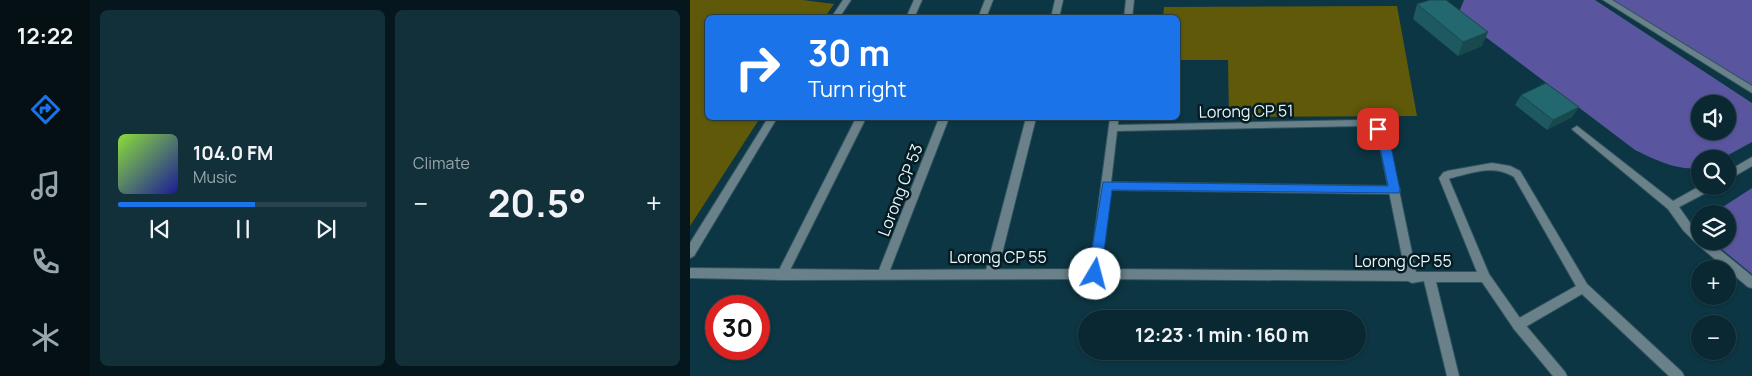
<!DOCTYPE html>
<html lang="en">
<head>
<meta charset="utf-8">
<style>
	:root { --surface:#092832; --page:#12303a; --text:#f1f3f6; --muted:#99a6ac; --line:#29444d; --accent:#1a73e8 }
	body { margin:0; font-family:Manrope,sans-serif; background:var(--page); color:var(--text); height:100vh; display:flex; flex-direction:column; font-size:19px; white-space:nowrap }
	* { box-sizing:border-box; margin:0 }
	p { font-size:16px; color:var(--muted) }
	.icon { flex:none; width:28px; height:28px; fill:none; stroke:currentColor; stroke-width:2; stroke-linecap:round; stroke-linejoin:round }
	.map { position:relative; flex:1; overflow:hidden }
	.sheet { display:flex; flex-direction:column; gap:10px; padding:10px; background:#05161c; width:600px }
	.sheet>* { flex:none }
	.hud { position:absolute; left:15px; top:15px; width:475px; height:105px; border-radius:8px; box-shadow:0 1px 4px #0004,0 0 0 1px var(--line); background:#1a73e8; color:#fff; overflow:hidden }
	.tools { position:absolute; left:1001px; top:95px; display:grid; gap:10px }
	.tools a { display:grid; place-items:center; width:45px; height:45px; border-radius:50%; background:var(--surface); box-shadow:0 1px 4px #0004,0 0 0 1px var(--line); font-size:25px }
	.speed { position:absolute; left:15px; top:295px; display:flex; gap:10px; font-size:25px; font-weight:700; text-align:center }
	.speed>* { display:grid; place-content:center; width:65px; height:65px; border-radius:50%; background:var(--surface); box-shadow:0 1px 4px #0004,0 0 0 1px var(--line); line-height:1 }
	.speed .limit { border:8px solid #d22; background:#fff; color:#111 }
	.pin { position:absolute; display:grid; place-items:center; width:42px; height:42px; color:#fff; margin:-21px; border-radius:10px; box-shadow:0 2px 8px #0006 }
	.me { position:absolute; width:55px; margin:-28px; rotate:8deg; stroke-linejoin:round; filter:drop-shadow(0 0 4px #0008) }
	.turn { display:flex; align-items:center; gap:18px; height:105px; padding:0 20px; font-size:22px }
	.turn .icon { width:65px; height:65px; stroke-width:2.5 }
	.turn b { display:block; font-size:35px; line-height:42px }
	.big { font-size:38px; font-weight:700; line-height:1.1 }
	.sheet .tile { flex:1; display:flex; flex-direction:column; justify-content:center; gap:8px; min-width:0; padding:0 18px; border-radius:8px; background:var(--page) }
	.song { display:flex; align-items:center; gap:15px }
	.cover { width:60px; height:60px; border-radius:8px; background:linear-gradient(135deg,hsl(90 70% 55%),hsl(240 70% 35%)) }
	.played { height:5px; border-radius:2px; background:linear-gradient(90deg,var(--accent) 55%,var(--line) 55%) }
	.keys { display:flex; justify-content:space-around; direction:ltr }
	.heat { display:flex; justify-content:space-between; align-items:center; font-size:28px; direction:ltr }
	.sheet .tiles { flex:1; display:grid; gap:10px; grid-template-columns:repeat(2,1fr) }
	.trip { position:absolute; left:388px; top:310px; width:288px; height:50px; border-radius:25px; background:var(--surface); box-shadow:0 1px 4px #0004,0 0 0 1px var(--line); font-weight:700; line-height:50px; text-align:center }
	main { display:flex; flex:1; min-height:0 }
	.tab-bar { display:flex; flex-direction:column; width:90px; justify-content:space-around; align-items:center; background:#041014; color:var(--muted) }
	.tab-bar .icon { width:35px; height:35px }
	.tab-bar .current { color:var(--accent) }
	.tab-bar b { font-size:22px; color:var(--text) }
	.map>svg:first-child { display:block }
</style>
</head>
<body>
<main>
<nav class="tab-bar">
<b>12:22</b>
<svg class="icon current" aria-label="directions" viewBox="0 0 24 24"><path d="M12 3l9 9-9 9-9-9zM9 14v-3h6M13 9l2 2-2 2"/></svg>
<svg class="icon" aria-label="music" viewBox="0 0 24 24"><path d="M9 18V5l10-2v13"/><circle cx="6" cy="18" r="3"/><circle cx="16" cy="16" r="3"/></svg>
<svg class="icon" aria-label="phone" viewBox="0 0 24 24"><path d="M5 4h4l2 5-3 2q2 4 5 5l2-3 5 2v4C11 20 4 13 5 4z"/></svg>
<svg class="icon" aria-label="climate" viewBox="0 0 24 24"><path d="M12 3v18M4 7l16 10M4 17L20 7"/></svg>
</nav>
<section class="sheet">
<div class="tiles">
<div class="tile">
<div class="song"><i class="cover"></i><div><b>104.0 FM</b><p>Music</p></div></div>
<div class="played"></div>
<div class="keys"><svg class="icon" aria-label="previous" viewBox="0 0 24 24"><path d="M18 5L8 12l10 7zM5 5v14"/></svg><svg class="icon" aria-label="pause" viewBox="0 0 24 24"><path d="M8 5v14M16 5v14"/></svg><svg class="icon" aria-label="next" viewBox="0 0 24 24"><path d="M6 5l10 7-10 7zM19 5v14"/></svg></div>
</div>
<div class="tile"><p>Climate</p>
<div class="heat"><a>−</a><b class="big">20.5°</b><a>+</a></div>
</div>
</div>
</section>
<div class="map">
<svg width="1062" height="376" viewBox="0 0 1062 376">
	<rect width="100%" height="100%" fill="#0c3643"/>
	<!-- green -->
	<g fill="#60590a">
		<path d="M0 0H113L144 4 135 17 18 18V118H70L0 226Z"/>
		<path d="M707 6 727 116 539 117 538 60H488V18L473 17 474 7Z"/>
	</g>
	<!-- water -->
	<g fill="#59569f" fill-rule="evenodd">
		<path d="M774 0H905L1062 103V142L1031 159H1010V168C987 171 966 160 945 150L781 26 769 12ZM1010 104H1038V131H1010Z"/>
		<path d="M919 0H1062V88Z"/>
		<path d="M1062 188V274L1022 241H1038V214H1022Z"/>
	</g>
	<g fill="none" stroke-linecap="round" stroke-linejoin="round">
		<defs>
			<g id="lane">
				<path d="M224 0H232L224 18H216Z"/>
				<path d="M365 0H373L369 18H361Z"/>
				<path d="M913 0H922L1062 86V93Z"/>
				<path d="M166 118H176L96 278 92 280 88 278 86 275 88 272Z"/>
				<path d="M336 118H346L307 274 305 277 301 279 297 277 295 274Z"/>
				<path d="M887 126 983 201 1010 186H1024L1023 189 989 207 1001 224 1010 233V241H1019L1062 276V288L1058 287 1007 244 993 230 978 209 884 131 882 129Z"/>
				<path d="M1062 157V166L1038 180V171Z"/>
				<path d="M802 163 820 166 830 171 897 284 992 372 994 376H979L892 294 832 329 828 330 824 329 822 325 824 321 886 286 824 177C803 163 779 174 757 179L752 175 757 171Z"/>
				<path d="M417 182 705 186 709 187 710 190 709 193 705 194 417 190 413 189 412 186 413 183Z"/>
			</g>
			<g id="street">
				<path d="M153 0H161L149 18H141Z"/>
				<path d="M295 0H303L296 18H288Z"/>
				<path d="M436 0H444L442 18H434Z"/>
				<path d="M78 118H87L4 256 0 258V243Z"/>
				<path d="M249 118H259L200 270 400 269 420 118H428V125L671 120C688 124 695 131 700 147L726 272H787L749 178 754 172H760L762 175 759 179 799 274 832 321 875 372 877 376H863L824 329 792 282H746L769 376H757L734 281 722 283 718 281 405 279 92 280 0 278V268L189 270ZM671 126C680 129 685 133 689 142L715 271 411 269 427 131Z"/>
			</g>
		</defs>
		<!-- lane casing -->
		<use href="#lane" stroke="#2f5561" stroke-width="2"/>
		<!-- street casing -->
		<use href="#street" stroke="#2f5561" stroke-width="2"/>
		<!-- lane -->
		<use href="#lane" fill="#6b8189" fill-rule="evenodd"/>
		<!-- street -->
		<use href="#street" fill="#6b8189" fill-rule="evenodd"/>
	</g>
	<!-- wall -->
	<g fill="#1d595f">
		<path d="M727 4 792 46 768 56 723 19Z"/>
		<path d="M831 95 889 107 882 117 857 130 825 105Z"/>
	</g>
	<!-- shaded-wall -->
	<g fill="#18494d">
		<path d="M798 32 792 46 768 56 773 42Z"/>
		<path d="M889 107 882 117 857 130 863 120Z"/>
	</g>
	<!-- building -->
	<g fill="#22686e" stroke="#18494d">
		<path d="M740 0H756L798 32 773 42 727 4Z"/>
		<path d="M856 83 889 107 863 120 831 95Z"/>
	</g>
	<!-- route -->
	<path fill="#1a73e8" stroke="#114b97" d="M688 125 692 126 701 147 710 190 709 193 422 190 411 274 409 278 405 279 400 278 398 274 413 182 698 186 690 147 683 129Z"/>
	<g text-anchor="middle" stroke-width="5" stroke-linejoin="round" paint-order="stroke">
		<!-- street labels -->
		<g font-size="16" fill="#e7f7fd" stroke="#061c23">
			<text transform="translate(556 111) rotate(-1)" y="6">Lorong CP 51</text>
			<text transform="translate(210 190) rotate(-69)" y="6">Lorong CP 53</text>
			<text x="308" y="263">Lorong CP 55</text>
			<text x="713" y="267">Lorong CP 55</text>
		</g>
	</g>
</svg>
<div class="tools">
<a><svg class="icon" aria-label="sound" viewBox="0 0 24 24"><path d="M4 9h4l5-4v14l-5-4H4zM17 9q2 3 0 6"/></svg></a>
<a><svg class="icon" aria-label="search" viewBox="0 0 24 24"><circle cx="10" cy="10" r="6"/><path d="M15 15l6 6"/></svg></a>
<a><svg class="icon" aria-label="layers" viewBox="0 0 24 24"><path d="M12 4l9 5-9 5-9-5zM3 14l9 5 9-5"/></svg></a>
<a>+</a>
<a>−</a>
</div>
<div class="speed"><div class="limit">30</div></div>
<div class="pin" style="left:688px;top:129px;background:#d93025"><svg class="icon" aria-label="arrive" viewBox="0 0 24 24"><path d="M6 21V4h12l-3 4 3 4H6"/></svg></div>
<svg class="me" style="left:405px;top:274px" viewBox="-20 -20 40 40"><circle r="19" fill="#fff"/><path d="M0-13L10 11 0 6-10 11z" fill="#1a73e8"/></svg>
<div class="trip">12:23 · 1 min · 160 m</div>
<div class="hud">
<div class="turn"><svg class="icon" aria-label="right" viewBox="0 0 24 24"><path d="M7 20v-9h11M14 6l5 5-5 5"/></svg><div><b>30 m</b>Turn right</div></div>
</div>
</div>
</main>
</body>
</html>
